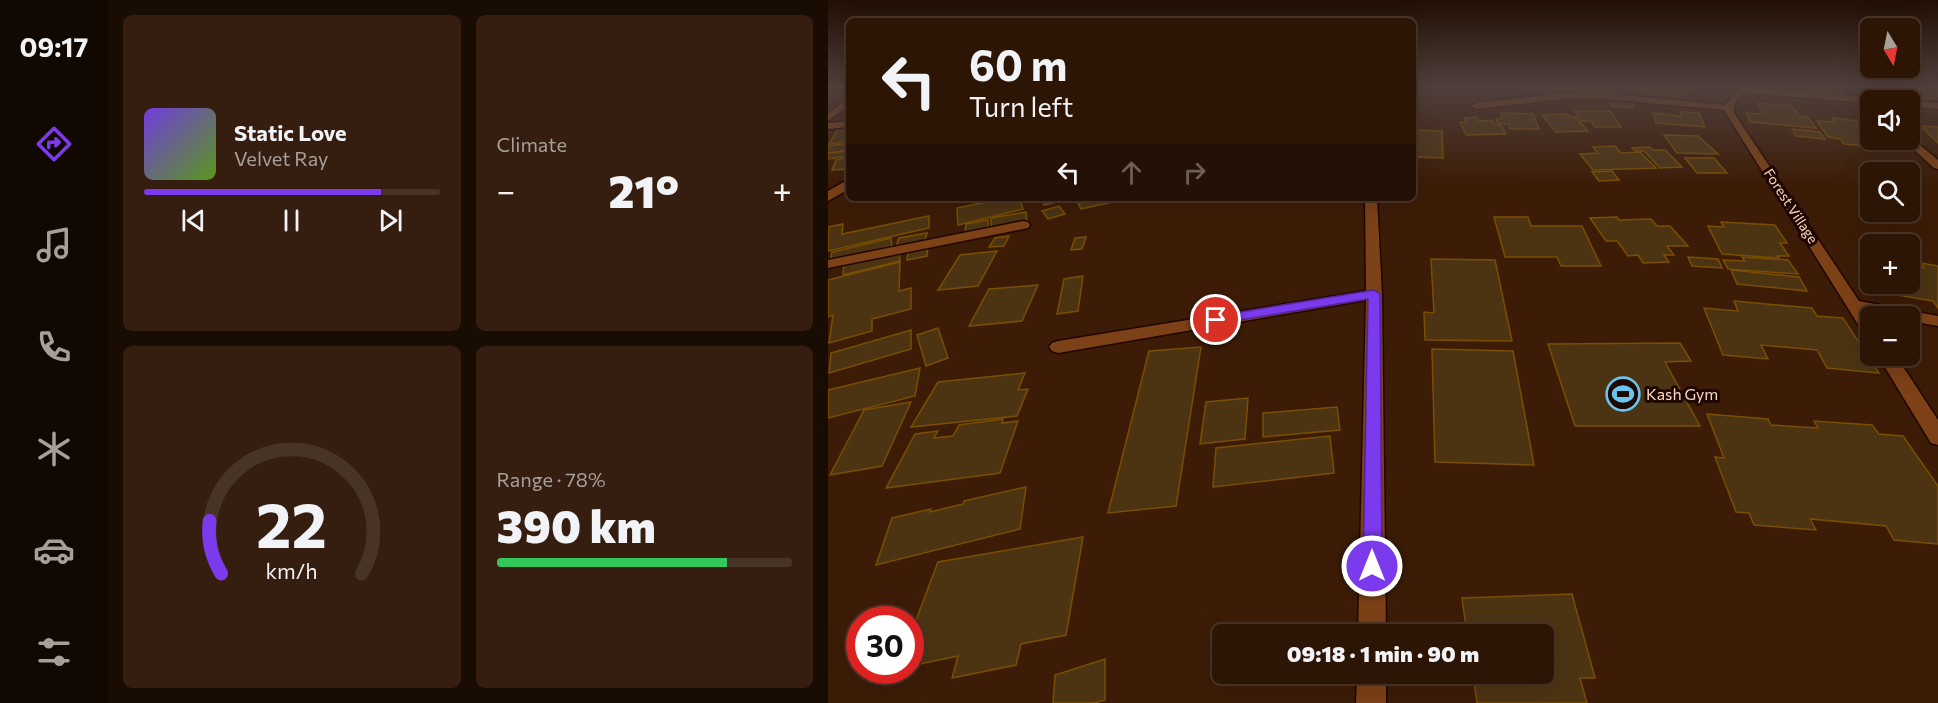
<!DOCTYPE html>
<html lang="en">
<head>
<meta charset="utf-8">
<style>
	:root { --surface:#2d1505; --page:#351e0f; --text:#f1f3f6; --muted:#a79f9a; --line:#483427; --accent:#7c3aed }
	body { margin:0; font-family:Commissioner,sans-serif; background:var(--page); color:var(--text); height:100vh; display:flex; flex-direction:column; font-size:22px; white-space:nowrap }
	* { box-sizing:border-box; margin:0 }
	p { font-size:20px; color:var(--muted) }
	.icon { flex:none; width:33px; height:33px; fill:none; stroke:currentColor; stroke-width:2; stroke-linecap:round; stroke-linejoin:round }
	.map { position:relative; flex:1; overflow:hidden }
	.details { display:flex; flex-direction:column; gap:15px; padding:15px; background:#190c03; width:720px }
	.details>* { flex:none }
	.hud { position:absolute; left:18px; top:18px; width:570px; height:183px; border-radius:9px; box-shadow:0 6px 24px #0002,0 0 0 2px var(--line); background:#2d1505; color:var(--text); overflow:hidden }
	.needle { width:39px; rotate:170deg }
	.fabs { position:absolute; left:1032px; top:18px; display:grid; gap:12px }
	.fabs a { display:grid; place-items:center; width:60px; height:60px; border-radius:9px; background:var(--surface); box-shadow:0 6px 24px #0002,0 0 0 2px var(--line); font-size:30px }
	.speed { position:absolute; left:18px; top:606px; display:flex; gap:12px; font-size:30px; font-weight:700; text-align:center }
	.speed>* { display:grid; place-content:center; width:78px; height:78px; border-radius:50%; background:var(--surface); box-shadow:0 6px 24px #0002,0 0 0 2px var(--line); line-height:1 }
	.speed .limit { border:9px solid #d22; background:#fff; color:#111 }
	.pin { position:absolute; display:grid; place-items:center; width:51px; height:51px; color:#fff; margin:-26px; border:3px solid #fff; border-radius:50%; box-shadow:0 2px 6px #0007 }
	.me { position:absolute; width:66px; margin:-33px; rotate:0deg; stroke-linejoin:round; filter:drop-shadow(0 0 4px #0008) }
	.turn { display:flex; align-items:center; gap:21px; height:126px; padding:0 24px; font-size:27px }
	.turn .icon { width:78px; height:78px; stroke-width:2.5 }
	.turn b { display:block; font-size:42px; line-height:51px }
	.lanes { display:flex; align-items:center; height:57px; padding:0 24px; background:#0003; justify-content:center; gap:30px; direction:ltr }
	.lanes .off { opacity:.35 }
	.big { font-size:45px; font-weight:800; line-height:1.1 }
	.details .widget { flex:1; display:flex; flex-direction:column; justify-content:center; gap:9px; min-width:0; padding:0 21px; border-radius:9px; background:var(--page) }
	.details .dial { align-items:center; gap:0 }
	.dial svg { height:156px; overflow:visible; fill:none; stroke:var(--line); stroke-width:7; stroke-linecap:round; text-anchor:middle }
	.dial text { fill:var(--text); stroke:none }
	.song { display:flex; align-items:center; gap:18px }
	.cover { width:72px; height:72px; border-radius:9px; background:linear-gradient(135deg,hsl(260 70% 55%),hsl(90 70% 35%)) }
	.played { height:6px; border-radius:3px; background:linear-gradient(90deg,var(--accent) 80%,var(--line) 80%) }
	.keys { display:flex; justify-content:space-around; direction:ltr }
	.heat { display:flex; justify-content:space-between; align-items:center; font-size:33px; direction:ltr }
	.charge { height:9px; border-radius:4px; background:linear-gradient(90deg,#34c759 78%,var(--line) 0) }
	.details .tiles { flex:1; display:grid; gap:15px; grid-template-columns:repeat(2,1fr) }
	.trip { position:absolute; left:384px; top:624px; width:342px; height:60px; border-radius:9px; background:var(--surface); box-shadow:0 6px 24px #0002,0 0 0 2px var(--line); font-weight:800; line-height:60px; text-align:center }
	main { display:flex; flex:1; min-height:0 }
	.menu { display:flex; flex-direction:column; width:108px; justify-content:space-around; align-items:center; background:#120802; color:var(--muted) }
	.menu .icon { width:42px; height:42px }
	.menu .on { color:var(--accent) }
	.menu b { font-size:27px; color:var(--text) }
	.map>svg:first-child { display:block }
</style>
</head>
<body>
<main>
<nav class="menu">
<b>09:17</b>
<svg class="icon on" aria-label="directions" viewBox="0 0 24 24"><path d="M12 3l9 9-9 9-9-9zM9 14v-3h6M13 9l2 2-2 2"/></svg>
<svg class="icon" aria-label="music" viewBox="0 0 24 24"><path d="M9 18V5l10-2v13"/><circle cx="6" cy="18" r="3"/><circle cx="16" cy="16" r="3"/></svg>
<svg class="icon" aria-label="phone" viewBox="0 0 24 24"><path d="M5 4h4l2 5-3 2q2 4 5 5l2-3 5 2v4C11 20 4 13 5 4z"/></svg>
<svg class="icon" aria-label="climate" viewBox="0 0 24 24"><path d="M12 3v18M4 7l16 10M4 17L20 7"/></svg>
<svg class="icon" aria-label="car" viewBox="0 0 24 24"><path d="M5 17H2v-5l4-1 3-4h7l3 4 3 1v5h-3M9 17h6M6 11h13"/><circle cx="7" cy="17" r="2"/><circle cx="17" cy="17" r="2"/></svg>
<svg class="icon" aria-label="filters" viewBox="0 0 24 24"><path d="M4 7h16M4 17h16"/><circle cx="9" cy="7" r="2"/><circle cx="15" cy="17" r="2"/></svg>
</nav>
<section class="details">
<div class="tiles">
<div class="widget">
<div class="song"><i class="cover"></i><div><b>Static Love</b><p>Velvet Ray</p></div></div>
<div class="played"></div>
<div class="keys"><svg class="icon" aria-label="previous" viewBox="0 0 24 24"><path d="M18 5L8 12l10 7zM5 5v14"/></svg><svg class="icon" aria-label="pause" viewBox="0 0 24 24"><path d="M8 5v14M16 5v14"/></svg><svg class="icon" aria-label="next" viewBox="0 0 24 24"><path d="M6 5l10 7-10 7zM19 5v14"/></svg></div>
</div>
<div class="widget"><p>Climate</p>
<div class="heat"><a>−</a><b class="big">21°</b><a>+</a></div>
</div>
<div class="widget dial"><svg viewBox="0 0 100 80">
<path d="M14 69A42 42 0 1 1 86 69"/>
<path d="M14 69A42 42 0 0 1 8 42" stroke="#7c3aed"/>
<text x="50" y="56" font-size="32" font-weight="700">22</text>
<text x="50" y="72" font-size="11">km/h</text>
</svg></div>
<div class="widget"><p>Range · 78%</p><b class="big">390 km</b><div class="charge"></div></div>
</div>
</section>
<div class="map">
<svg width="1110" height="703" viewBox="0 0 1110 703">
	<rect width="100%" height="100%" fill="#3c1c07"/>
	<!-- building -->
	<g fill="#4c3413" stroke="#7a4e02" stroke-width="1.5">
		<path d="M691 86H756L758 87 706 91Z"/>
		<path d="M810 86 851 87 860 89V95H850V101L809 96Z"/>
		<path d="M1034 86 1110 87V99L1044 95Z"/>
		<path d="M785 100 805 102 804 108 783 106Z"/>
		<path d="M929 103 964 106 971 116 980 117 988 128 922 122 918 113 935 114Z"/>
		<path d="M747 111H782L793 127H767L763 121H753Z"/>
		<path d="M852 112 871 113 877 127 828 123 825 113 854 116Z"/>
		<path d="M673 113 705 114 711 129H682L681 124H670L668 119H674Z"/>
		<path d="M739 114 742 117H747L760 131 728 132 714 115Z"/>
		<path d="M649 117 651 121 664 120 667 125H673L678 134 638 135 632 122H638L636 118Z"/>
		<path d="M1004 118 1031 121 1033 124 1042 125V140H1060L1067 149 1016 144 1013 139 1000 137 989 121 1007 122Z"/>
		<path d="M1093 126 1110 127V143Z"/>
		<path d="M21 128V141L1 144 10 129Z"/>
		<path d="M964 129 992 132 997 139 968 136Z"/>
		<path d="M585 130 614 131 615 158 585 157Z"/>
		<path d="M836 135 870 136 890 154 849 153Z"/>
		<path d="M21 143V150L0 153V146Z"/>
		<path d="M787 146 793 153 812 152 828 168 765 170 752 154 770 153 765 147Z"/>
		<path d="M822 147 825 150H837L854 167 832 168 816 151H807L804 148Z"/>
		<path d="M21 151V156L0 159V153Z"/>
		<path d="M21 158V169L4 170 8 160Z"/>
		<path d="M857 158H886L899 173H869Z"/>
		<path d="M784 171 791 180 771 181 764 172Z"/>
		<path d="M177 198H192L195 209 130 225 129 208Z"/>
		<path d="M213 198H242L243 199 216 205Z"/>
		<path d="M272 198H289L290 201 253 209 250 203Z"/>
		<path d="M231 206 237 214 220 219 214 211Z"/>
		<path d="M198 212 199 222 163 229V218Z"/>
		<path d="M101 216V228L0 251V227L15 224 14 234Z"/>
		<path d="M666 217H700L703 226H754L773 266H733L729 257H677Z"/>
		<path d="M789 217 791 220 823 219 829 226H842L860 246H839L846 255H836L841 262 815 263 810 255 800 256 789 241H778L762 218Z"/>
		<path d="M160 220V230L137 234 138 224Z"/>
		<path d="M893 222 947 225 959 243H952L961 256H949L951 258 894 254 880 226 896 227Z"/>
		<path d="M99 233 97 241 68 246 71 238Z"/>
		<path d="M181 236 176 246 161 247 167 238Z"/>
		<path d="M258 237 254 249 243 250 247 238Z"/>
		<path d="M63 238 64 246 2 261 4 252Z"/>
		<path d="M100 247 99 256 79 260 80 251Z"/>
		<path d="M71 250 72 261 15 275 16 263Z"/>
		<path d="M169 251 150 286 110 290 132 255Z"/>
		<path d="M860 257 890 259 894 268 864 266Z"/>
		<path d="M914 257 960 260 970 274 900 269 895 260 917 261Z"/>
		<path d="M603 259 667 260 684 341 597 340 596 312 606 313Z"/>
		<path d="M72 262 71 291 83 288V309L44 319V331L1 343 5 315 0 317V280Z"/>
		<path d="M1093 263 1110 266V308L1105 301 1058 293 1053 284H1082V265L1096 268Z"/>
		<path d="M903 270 971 277 979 291 909 284Z"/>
		<path d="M255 276 250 311 229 314 236 279Z"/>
		<path d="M210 285 194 321 141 326 161 289Z"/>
		<path d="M906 301 984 308 989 316 1015 318 1051 373 999 368 989 350 933 345 940 359 895 355 876 308 910 311Z"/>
		<path d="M110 328 120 358 98 366 89 335Z"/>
		<path d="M83 330V349L1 373 3 353Z"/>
		<path d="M852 343 863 361 837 362 872 426H747L720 344Z"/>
		<path d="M373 347 348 506 280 513 321 351Z"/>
		<path d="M604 349 685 351 706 465 607 462Z"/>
		<path d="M92 368 87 396 0 418V390Z"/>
		<path d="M197 373 190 390 200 389 189 416 83 427 110 382Z"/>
		<path d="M420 398 417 439 372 444 378 402Z"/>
		<path d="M83 402 54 466 2 475 36 410Z"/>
		<path d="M509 407 512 430 435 437V413Z"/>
		<path d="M879 414 940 419 943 425 990 428 986 421 1044 425 1051 434 1075 436 1110 486V544L1066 540 1058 526 982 519 988 530 926 525 921 513 908 512 887 457 896 458Z"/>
		<path d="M175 419 174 423 190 421 172 473 58 488 87 434 110 431 106 438 125 436 131 425Z"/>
		<path d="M502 436 506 473 385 487 388 448Z"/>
		<path d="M198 487 192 529 48 565 64 518 103 509 102 512 135 504 136 501Z"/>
		<path d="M255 537 238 635 193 644 188 665 124 678 130 656 82 666V636L110 562Z"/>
		<path d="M744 594 767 678H752L759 703H649L645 674H716V634H639L634 598Z"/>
		<path d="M277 659V700L266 703H225L227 675Z"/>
	</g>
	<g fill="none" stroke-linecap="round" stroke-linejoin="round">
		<defs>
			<g id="street">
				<path d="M907 86 1047 98 1048 100H1042V103L917 93C909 99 905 103 906 113L1031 301 1110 316V326L1082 321V316H1060L1039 312 1042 318V335L1036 334 896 110 777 99H737L648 109 643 106 648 103 737 93H777L897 105 910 90Z"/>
				<path d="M21 98V106L0 121V113Z"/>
				<path d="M1081 100H1082L1110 103V109L1082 106Z"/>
				<path d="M21 121V127L0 129V123Z"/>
				<path d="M1082 137 1110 160V169L1106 168 1075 140H1082Z"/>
				<path d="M21 179V189L0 201V191Z"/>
				<path d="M537 198H549L554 294 558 634H530L538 300 230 353 224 351 221 347 224 343 230 341 538 291Z"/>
				<path d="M195 221 200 222 202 225 200 228 0 268V260Z"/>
				<path d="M1050 356H1068L1110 420V445L1103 443Z"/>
				<path d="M529 674H558V703H528Z"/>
			</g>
		</defs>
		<!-- street casing -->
		<use href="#street" stroke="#210500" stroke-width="3"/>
		<!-- street -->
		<use href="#street" fill="#7c4117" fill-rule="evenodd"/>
	</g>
	<!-- sky -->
	<linearGradient id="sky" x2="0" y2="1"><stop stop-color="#210f04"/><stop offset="0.47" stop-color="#50403c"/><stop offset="1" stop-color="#50403c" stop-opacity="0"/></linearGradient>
	<rect width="1110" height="184" fill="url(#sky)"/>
	<!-- route -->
	<path fill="#7c3aed" stroke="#51269a" stroke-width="1.5" d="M546 290 552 294 554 566 551 573 544 575 537 573 535 566 540 299 388 324 382 320 388 316Z"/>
	<!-- icons -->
	<defs>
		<symbol id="stadium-ring" viewBox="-11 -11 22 22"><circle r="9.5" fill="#1e0700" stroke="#68c4f0" stroke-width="1.5"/><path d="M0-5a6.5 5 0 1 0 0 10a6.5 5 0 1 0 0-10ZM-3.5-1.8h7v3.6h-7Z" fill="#68c4f0"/></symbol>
	</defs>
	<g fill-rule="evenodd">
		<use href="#stadium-ring" x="776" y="375" width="38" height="38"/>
	</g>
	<g text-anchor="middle" stroke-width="6" stroke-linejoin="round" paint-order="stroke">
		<!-- far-street labels -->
		<g font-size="14" fill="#fad7c2" stroke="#1e0700">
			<text transform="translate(963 206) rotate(57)" y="5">Forest Village</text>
		</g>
		<!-- poi labels -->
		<g font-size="16" fill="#fad7c2" stroke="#1e0700" text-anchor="start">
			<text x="818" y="400">Kash Gym</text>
		</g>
	</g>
</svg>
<div class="fabs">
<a><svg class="needle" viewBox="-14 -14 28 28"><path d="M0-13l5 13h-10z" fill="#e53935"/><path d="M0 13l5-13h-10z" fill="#a79f9a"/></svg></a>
<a><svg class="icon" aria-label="sound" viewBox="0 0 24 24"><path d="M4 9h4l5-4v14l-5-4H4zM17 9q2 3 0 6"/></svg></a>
<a><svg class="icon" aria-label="search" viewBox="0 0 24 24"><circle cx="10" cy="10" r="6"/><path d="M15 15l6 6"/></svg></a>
<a>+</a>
<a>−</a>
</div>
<div class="speed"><div class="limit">30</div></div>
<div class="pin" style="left:388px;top:320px;background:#d93025"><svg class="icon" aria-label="arrive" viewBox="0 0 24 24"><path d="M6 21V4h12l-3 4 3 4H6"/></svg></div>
<svg class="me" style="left:544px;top:566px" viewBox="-20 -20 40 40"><circle r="17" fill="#7c3aed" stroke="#fff" stroke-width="3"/><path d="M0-11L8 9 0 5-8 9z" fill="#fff"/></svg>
<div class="trip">09:18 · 1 min · 90 m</div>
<div class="hud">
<div class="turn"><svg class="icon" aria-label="left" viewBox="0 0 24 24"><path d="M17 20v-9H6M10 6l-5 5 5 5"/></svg><div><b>60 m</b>Turn left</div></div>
<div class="lanes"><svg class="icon" aria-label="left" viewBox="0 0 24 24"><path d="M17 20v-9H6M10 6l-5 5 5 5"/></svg><svg class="icon off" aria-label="ahead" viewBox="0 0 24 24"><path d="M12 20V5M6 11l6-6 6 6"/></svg><svg class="icon off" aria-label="right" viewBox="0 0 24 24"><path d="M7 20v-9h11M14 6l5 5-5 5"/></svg></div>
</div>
</div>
</main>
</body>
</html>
